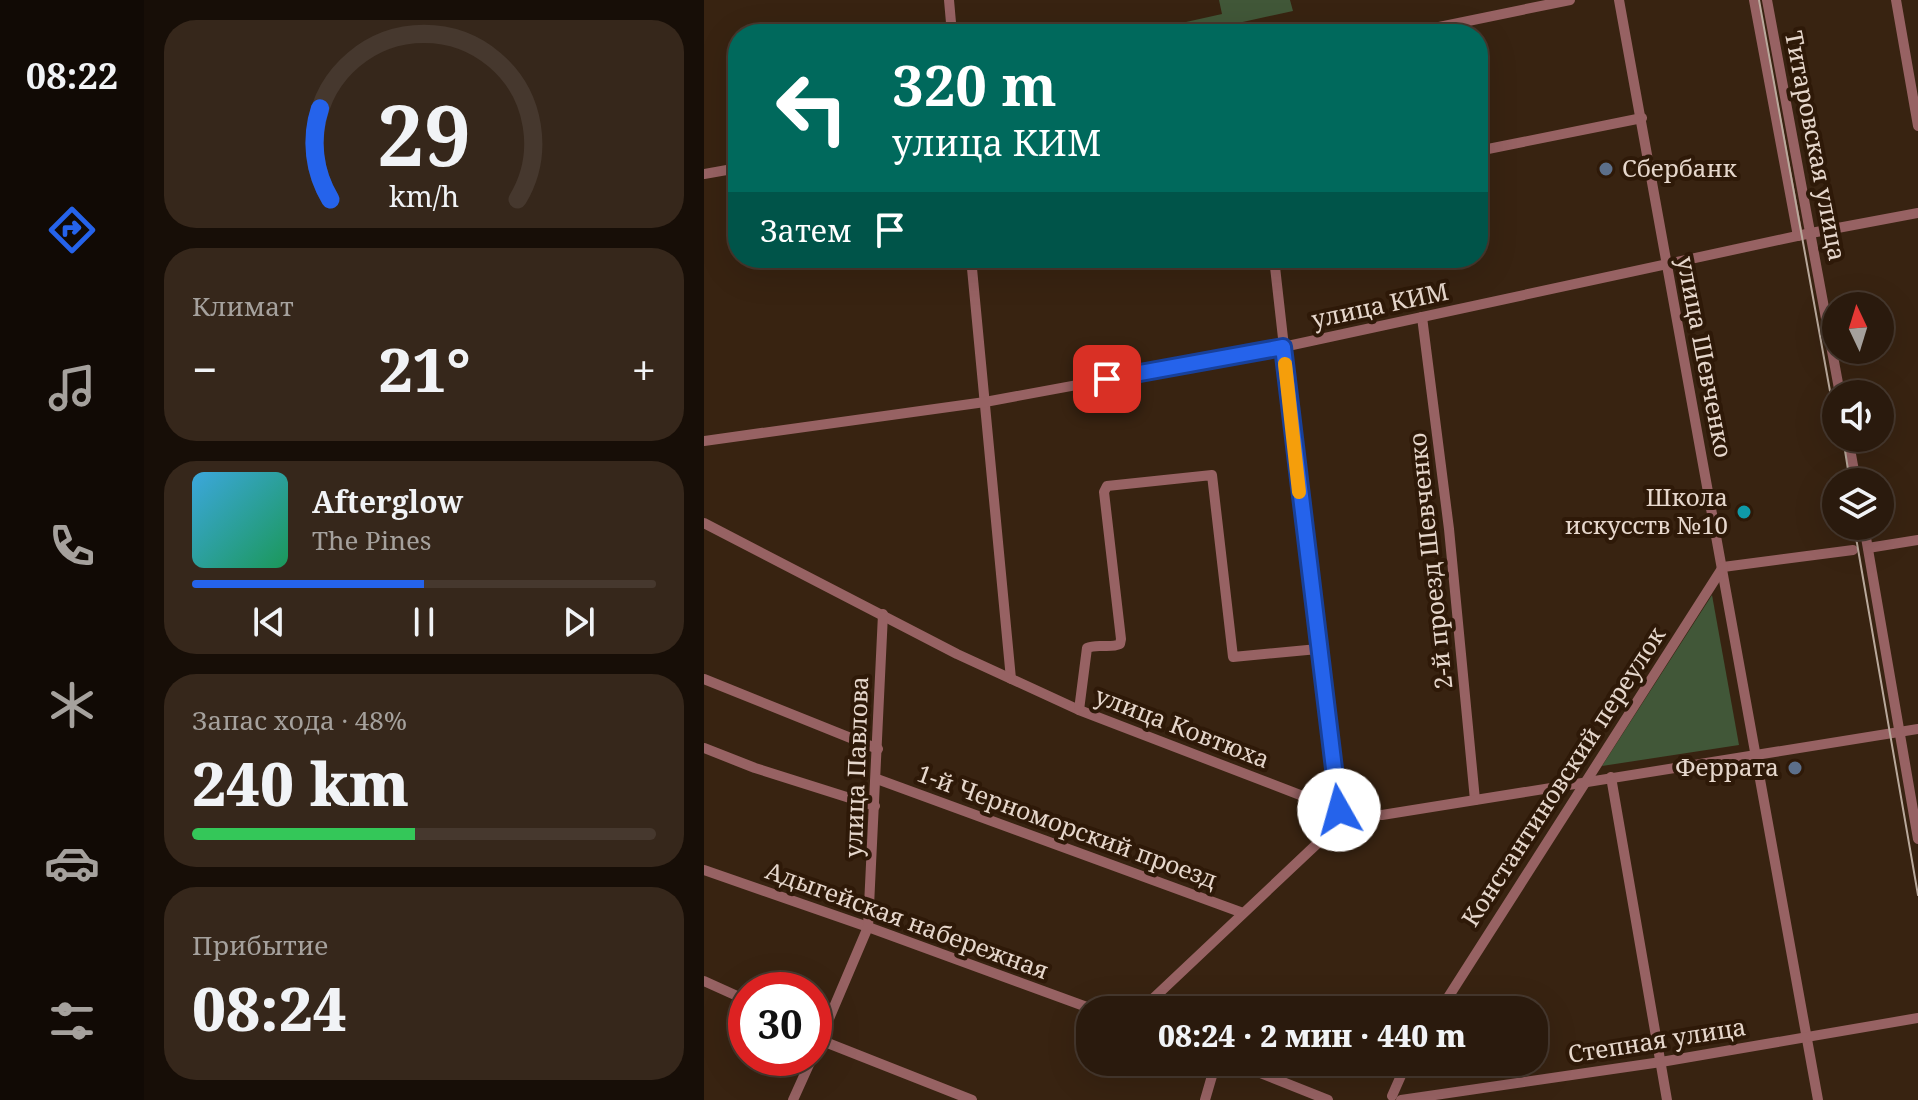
<!DOCTYPE html>
<html lang="ru">
<head>
<meta charset="utf-8">
<style>
	:root { --surface:#2a1a0d; --page:#36271b; --text:#f1f3f6; --muted:#a5a19d; --line:#46382e; --accent:#2563eb }
	body { margin:0; font-family:"Noto Serif",serif; background:var(--page); color:var(--text); height:100vh; display:flex; flex-direction:column; font-size:30px; white-space:nowrap }
	* { box-sizing:border-box; margin:0 }
	p { font-size:26px; color:var(--muted) }
	.icon { flex:none; width:44px; height:44px; fill:none; stroke:currentColor; stroke-width:2; stroke-linecap:round; stroke-linejoin:round }
	.map { position:relative; flex:1; overflow:hidden }
	.side { display:flex; flex-direction:column; gap:20px; padding:20px; background:#170e07; width:560px }
	.side>* { flex:none }
	.top-card { position:absolute; left:24px; top:24px; width:760px; height:244px; border-radius:32px; box-shadow:0 8px 32px #0002,0 0 0 2px var(--line); background:#00695c; color:#fff; overflow:hidden }
	.needle { width:52px; rotate:356deg }
	.tools { position:absolute; left:1118px; top:292px; display:grid; gap:16px }
	.tools a { display:grid; place-items:center; width:72px; height:72px; border-radius:50%; background:var(--surface); box-shadow:0 8px 32px #0002,0 0 0 2px var(--line); font-size:40px }
	.speed { position:absolute; left:24px; top:972px; display:flex; gap:16px; font-size:40px; font-weight:700; text-align:center }
	.speed>* { display:grid; place-content:center; width:104px; height:104px; border-radius:50%; background:var(--surface); box-shadow:0 8px 32px #0002,0 0 0 2px var(--line); line-height:1 }
	.speed .limit { border:12px solid #d22; background:#fff; color:#111 }
	.pin { position:absolute; display:grid; place-items:center; width:68px; height:68px; color:#fff; margin:-34px; border-radius:16px; box-shadow:0 4px 12px #0006 }
	.me { position:absolute; width:88px; margin:-44px; rotate:353deg; stroke-linejoin:round; filter:drop-shadow(0 0 6px #0008) }
	.turn { display:flex; align-items:center; gap:28px; height:168px; padding:0 32px; font-size:36px }
	.turn .icon { width:104px; height:104px; stroke-width:2.5 }
	.turn b { display:block; font-size:56px; line-height:68px }
	.then { display:flex; align-items:center; height:76px; padding:0 32px; background:#0003; gap:16px; font-size:30px }
	.big { font-size:60px; font-weight:800; line-height:1.1 }
	.side .tile { flex:1; display:flex; flex-direction:column; justify-content:center; gap:12px; min-width:0; padding:0 28px; border-radius:32px; background:var(--page) }
	.side .dial { align-items:center; gap:0 }
	.dial svg { height:208px; overflow:visible; fill:none; stroke:var(--line); stroke-width:7; stroke-linecap:round; text-anchor:middle }
	.dial text { fill:var(--text); stroke:none }
	.song { display:flex; align-items:center; gap:24px }
	.cover { width:96px; height:96px; border-radius:12px; background:linear-gradient(135deg,hsl(200 70% 55%),hsl(150 70% 35%)) }
	.played { height:8px; border-radius:4px; background:linear-gradient(90deg,var(--accent) 50%,var(--line) 50%) }
	.keys { display:flex; justify-content:space-around; direction:ltr }
	.heat { display:flex; justify-content:space-between; align-items:center; font-size:44px; direction:ltr }
	.charge { height:12px; border-radius:6px; background:linear-gradient(90deg,#34c759 48%,var(--line) 0) }
	.trip { position:absolute; left:372px; top:996px; width:472px; height:80px; border-radius:32px; background:var(--surface); box-shadow:0 8px 32px #0002,0 0 0 2px var(--line); font-weight:800; line-height:80px; text-align:center }
	main { display:flex; flex:1; min-height:0 }
	.tab-bar { display:flex; flex-direction:column; width:144px; justify-content:space-around; align-items:center; background:#110a05; color:var(--muted) }
	.tab-bar .icon { width:56px; height:56px }
	.tab-bar .current { color:var(--accent) }
	.tab-bar b { font-size:36px; color:var(--text) }
	.map>svg:first-child { display:block }
</style>
</head>
<body>
<main>
<nav class="tab-bar">
<b>08:22</b>
<svg class="icon current" aria-label="directions" viewBox="0 0 24 24"><path d="M12 3l9 9-9 9-9-9zM9 14v-3h6M13 9l2 2-2 2"/></svg>
<svg class="icon" aria-label="music" viewBox="0 0 24 24"><path d="M9 18V5l10-2v13"/><circle cx="6" cy="18" r="3"/><circle cx="16" cy="16" r="3"/></svg>
<svg class="icon" aria-label="phone" viewBox="0 0 24 24"><path d="M5 4h4l2 5-3 2q2 4 5 5l2-3 5 2v4C11 20 4 13 5 4z"/></svg>
<svg class="icon" aria-label="climate" viewBox="0 0 24 24"><path d="M12 3v18M4 7l16 10M4 17L20 7"/></svg>
<svg class="icon" aria-label="car" viewBox="0 0 24 24"><path d="M5 17H2v-5l4-1 3-4h7l3 4 3 1v5h-3M9 17h6M6 11h13"/><circle cx="7" cy="17" r="2"/><circle cx="17" cy="17" r="2"/></svg>
<svg class="icon" aria-label="filters" viewBox="0 0 24 24"><path d="M4 7h16M4 17h16"/><circle cx="9" cy="7" r="2"/><circle cx="15" cy="17" r="2"/></svg>
</nav>
<section class="side">
<div class="tile dial"><svg viewBox="0 0 100 80">
<path d="M14 69A42 42 0 1 1 86 69"/>
<path d="M14 69A42 42 0 0 1 10 34" stroke="#2563eb"/>
<text x="50" y="56" font-size="32" font-weight="700">29</text>
<text x="50" y="72" font-size="11">km/h</text>
</svg></div>
<div class="tile"><p>Климат</p>
<div class="heat"><a>−</a><b class="big">21°</b><a>+</a></div>
</div>
<div class="tile">
<div class="song"><i class="cover"></i><div><b>Afterglow</b><p>The Pines</p></div></div>
<div class="played"></div>
<div class="keys"><svg class="icon" aria-label="previous" viewBox="0 0 24 24"><path d="M18 5L8 12l10 7zM5 5v14"/></svg><svg class="icon" aria-label="pause" viewBox="0 0 24 24"><path d="M8 5v14M16 5v14"/></svg><svg class="icon" aria-label="next" viewBox="0 0 24 24"><path d="M6 5l10 7-10 7zM19 5v14"/></svg></div>
</div>
<div class="tile"><p>Запас хода · 48%</p><b class="big">240 km</b><div class="charge"></div></div>
<div class="tile"><p>Прибытие</p><b class="big">08:24</b></div>
</section>
<div class="map">
<svg width="1214" height="1100" viewBox="0 0 1214 1100">
	<rect width="100%" height="100%" fill="#382311"/>
	<!-- green -->
	<g fill="#415738">
		<path d="M515 0H586L589 11 507 29V34H475L473 24 518 14Z"/>
		<path d="M1008 595 1035 745 898 766Z"/>
	</g>
	<g fill="none" stroke-linecap="round" stroke-linejoin="round">
		<!-- minor -->
		<g stroke="#976263" stroke-width="10">
			<path d="M245 0 248 34"/>
			<path d="M915 0 1114 1100"/>
			<path d="M1050 0 1094 236"/>
			<path d="M1063 0 1136 394"/>
			<path d="M1192 0 1214 126"/>
			<path d="M701 34 866 0"/>
			<path d="M774 151 938 118"/>
			<path d="M0 174 34 168"/>
			<path d="M267 258 307 679"/>
			<path d="M718 317 745 529 771 800"/>
			<path d="M1144 438 1152 482"/>
			<path d="M0 441 281 402 579 347 1107 233 1214 213"/>
			<path d="M0 523 253 654 375 710 635 810 657 815H678L1214 729"/>
			<path d="M1160 526 1214 839"/>
			<path d="M1164 548 1214 540"/>
			<path d="M1019 567 1149 550"/>
			<path d="M0 679 174 749"/>
			<path d="M375 710 383 648C393 643 405 649 416 644L417 639 400 492 403 486 508 475 529 657 614 649"/>
			<path d="M0 748 51 768 171 806"/>
			<path d="M907 777 963 1100"/>
			<path d="M173 779 539 913"/>
			<path d="M0 870 164 927 391 1010"/>
			<path d="M0 981 42 1000"/>
			<path d="M437 1010 616 841 635 810 614 649 570 258"/>
			<path d="M736 1010 1019 567"/>
			<path d="M116 1040 268 1100"/>
			<path d="M110 1054 164 927 179 614"/>
			<path d="M529 1062 624 1100"/>
			<path d="M688 1096 703 1062"/>
			<path d="M89 1100 108 1058"/>
			<path d="M501 1100 512 1062"/>
			<path d="M697 1100 957 1062 1214 1018"/>
		</g>
		<!-- tram -->
		<g stroke="#b9a99c" stroke-width="2">
			<path d="M1055 0 1132 424"/>
			<path d="M1139 438 1146 482"/>
			<path d="M1150 526 1214 895"/>
		</g>
	</g>
	<g fill="none" stroke-linecap="round" stroke-linejoin="round">
		<defs>
			<path id="route" d="M403 379 579 347 635 810"/>
		</defs>
		<!-- route casing -->
		<use href="#route" stroke="#184099" stroke-width="20"/>
		<!-- route -->
		<use href="#route" stroke="#2563eb" stroke-width="14"/>
		<!-- slow -->
		<path stroke="#f59e0b" stroke-width="14" d="M581 364 595 492"/>
	</g>
	<!-- markers -->
	<g fill="#5c6f8a" stroke="#2e1908" stroke-width="3">
		<circle cx="902" cy="169" r="8"/>
		<circle cx="1091" cy="768" r="8"/>
	</g>
	<circle fill="#0f9aa8" stroke="#2e1908" stroke-width="3" cx="1040" cy="512" r="8"/>
	<g text-anchor="middle" stroke-width="8" stroke-linejoin="round" paint-order="stroke">
		<!-- street labels -->
		<g font-size="24" fill="#e6d7cc" stroke="#2e1908">
			<text transform="translate(1111 146) rotate(79)" y="8">Титаровская улица</text>
			<text transform="translate(676 306) rotate(-12)" y="8">улица КИМ</text>
			<text transform="translate(1000 357) rotate(79)" y="8">улица Шевченко</text>
			<text transform="translate(727 561) rotate(-96)" y="8">2-й проезд Шевченко</text>
			<text transform="translate(478 728) rotate(21)" y="8">улица Ковтюха</text>
			<text transform="translate(153 767) rotate(-88)" y="8">улица Павлова</text>
			<text transform="translate(860 777) rotate(-57)" y="8">Константиновский переулок</text>
			<text transform="translate(363 827) rotate(20)" y="8">1-й Черноморский проезд</text>
			<text transform="translate(203 921) rotate(20)" y="8">Адыгейская набережная</text>
			<text transform="translate(953 1041) rotate(-9)" y="8">Степная улица</text>
		</g>
		<!-- poi labels -->
		<g font-size="24" fill="#e6d7cc" stroke="#2e1908" text-anchor="end">
			<text x="918" y="177" text-anchor="start">Сбербанк</text>
			<text x="1024" y="506">Школа<tspan x="1024" dy="28">искусств №10</tspan></text>
			<text x="1075" y="776">Феррата</text>
		</g>
	</g>
</svg>
<div class="tools">
<a><svg class="needle" viewBox="-14 -14 28 28"><path d="M0-13l5 13h-10z" fill="#e53935"/><path d="M0 13l5-13h-10z" fill="#a5a19d"/></svg></a>
<a><svg class="icon" aria-label="sound" viewBox="0 0 24 24"><path d="M4 9h4l5-4v14l-5-4H4zM17 9q2 3 0 6"/></svg></a>
<a><svg class="icon" aria-label="layers" viewBox="0 0 24 24"><path d="M12 4l9 5-9 5-9-5zM3 14l9 5 9-5"/></svg></a>
</div>
<div class="speed"><div class="limit">30</div></div>
<div class="pin" style="left:403px;top:379px;background:#d93025"><svg class="icon" aria-label="arrive" viewBox="0 0 24 24"><path d="M6 21V4h12l-3 4 3 4H6"/></svg></div>
<svg class="me" style="left:635px;top:810px" viewBox="-20 -20 40 40"><circle r="19" fill="#fff"/><path d="M0-13L10 11 0 6-10 11z" fill="#2563eb"/></svg>
<div class="trip">08:24 · 2 мин · 440 m</div>
<div class="top-card">
<div class="turn"><svg class="icon" aria-label="left" viewBox="0 0 24 24"><path d="M17 20v-9H6M10 6l-5 5 5 5"/></svg><div><b>320 m</b>улица КИМ</div></div>
<div class="then">Затем<svg class="icon" aria-label="arrive" viewBox="0 0 24 24"><path d="M6 21V4h12l-3 4 3 4H6"/></svg></div>
</div>
</div>
</main>
</body>
</html>
